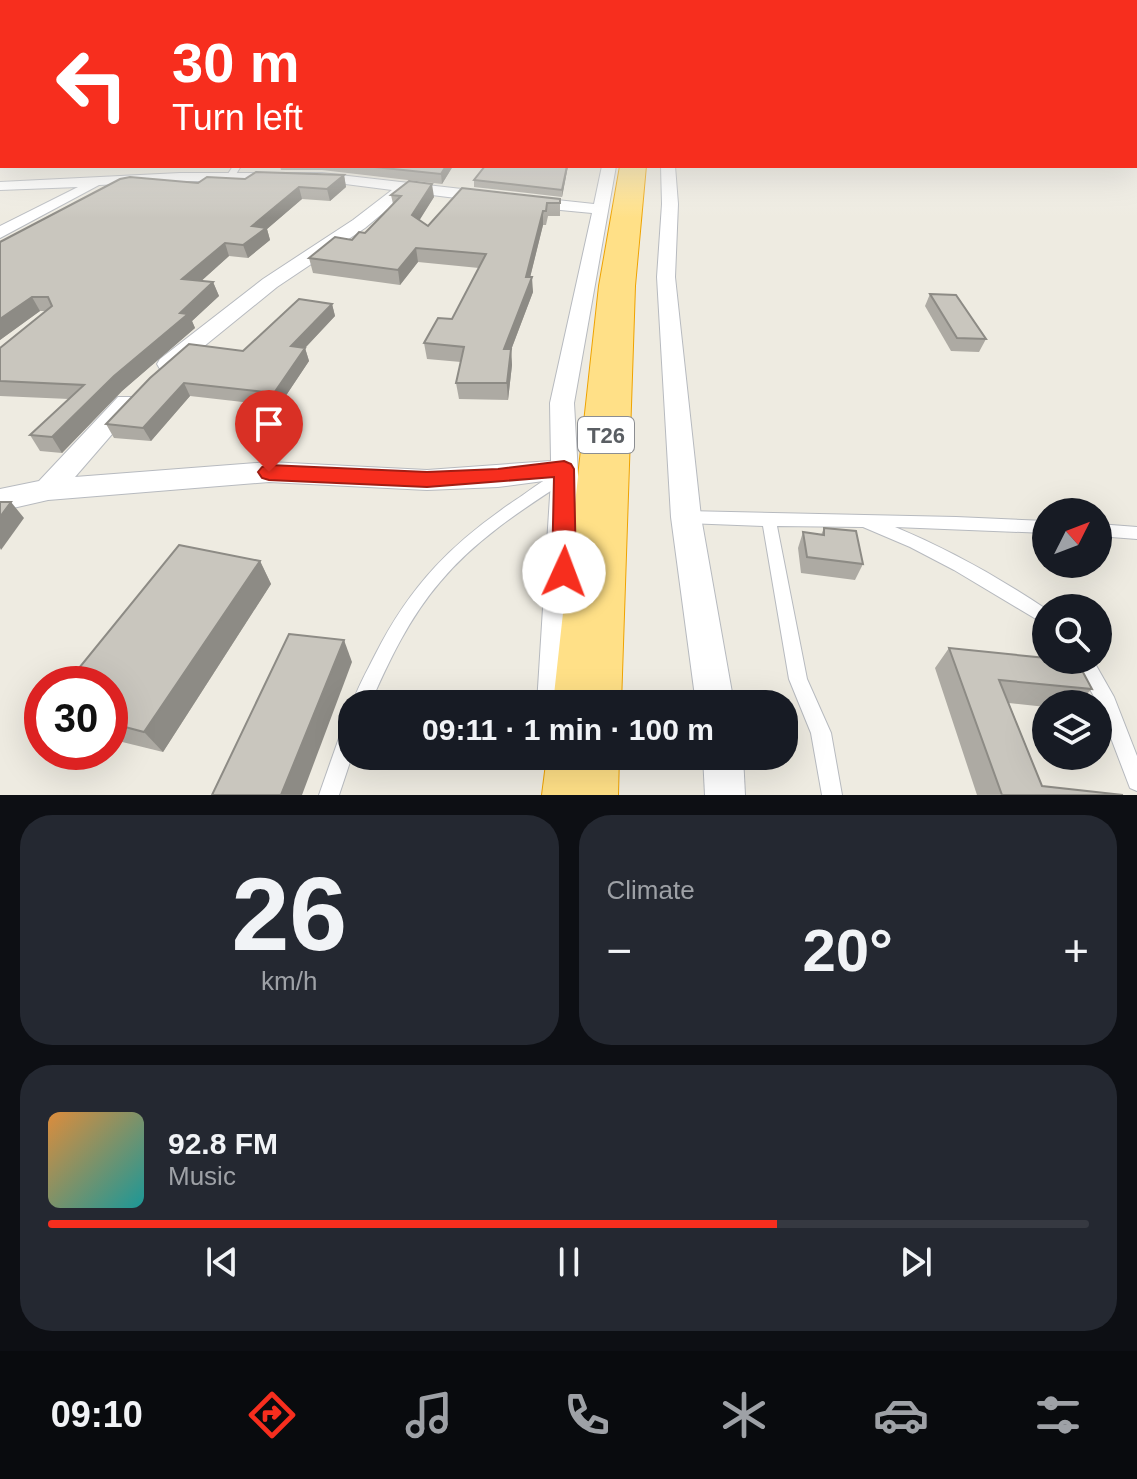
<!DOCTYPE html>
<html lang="en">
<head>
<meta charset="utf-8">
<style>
	:root { --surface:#171b24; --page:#242831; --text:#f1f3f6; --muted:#9ea1a6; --line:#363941; --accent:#f72e1e }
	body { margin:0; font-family:Helvetica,sans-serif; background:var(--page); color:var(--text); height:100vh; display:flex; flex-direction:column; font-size:30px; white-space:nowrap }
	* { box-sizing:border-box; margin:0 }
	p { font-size:26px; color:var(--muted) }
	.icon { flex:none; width:44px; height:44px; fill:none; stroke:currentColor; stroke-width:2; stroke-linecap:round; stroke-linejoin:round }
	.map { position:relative; height:795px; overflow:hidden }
	.sheet { display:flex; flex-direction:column; gap:20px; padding:20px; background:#0d0f14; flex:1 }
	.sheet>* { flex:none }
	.hud { position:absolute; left:0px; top:0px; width:1138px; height:168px; box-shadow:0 8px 32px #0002; background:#f72e1e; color:#fff; overflow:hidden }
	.needle { width:52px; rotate:48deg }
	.buttons { position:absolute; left:1032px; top:498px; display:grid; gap:16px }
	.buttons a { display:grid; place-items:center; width:80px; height:80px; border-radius:50%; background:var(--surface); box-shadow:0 8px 32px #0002; font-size:40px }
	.speed { position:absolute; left:24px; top:666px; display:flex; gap:16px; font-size:40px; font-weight:700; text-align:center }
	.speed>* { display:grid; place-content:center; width:104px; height:104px; border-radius:50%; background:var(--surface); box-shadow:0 8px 32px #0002; line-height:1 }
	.speed .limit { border:12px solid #d22; background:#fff; color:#111 }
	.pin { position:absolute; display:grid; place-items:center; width:68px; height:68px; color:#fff; margin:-82px -34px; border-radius:50% 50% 50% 0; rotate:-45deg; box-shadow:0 0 8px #0007 }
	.pin .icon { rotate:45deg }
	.me { position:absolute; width:88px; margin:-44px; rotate:2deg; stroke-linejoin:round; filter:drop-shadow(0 0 6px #0008) }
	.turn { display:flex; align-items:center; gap:28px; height:168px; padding:0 40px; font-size:36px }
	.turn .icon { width:104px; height:104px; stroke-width:2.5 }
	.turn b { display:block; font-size:56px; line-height:68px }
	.big { font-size:60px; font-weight:800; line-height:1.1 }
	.sheet .tile { flex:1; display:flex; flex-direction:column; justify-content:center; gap:12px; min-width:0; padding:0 28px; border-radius:32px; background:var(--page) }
	.sheet .dial { align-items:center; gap:0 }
	.dial b { font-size:104px; line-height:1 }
	.song { display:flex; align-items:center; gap:24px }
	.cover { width:96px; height:96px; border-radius:12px; background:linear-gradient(135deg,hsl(30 70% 55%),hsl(180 70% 35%)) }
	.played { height:8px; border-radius:4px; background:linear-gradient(90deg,var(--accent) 70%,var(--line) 70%) }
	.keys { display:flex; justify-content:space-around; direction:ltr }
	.heat { display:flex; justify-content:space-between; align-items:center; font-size:44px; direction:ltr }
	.sheet .tiles { flex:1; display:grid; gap:20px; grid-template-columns:1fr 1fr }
	.tile:last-child { grid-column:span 2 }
	.trip { position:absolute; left:338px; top:690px; width:460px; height:80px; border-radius:32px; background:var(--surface); box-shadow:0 8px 32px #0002; font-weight:800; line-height:80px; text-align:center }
	.tab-bar { display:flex; height:128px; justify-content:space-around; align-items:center; background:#090b0e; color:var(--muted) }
	.tab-bar .icon { width:56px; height:56px }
	.tab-bar .on { color:var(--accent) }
	.tab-bar b { font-size:36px; color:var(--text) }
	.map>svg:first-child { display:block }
</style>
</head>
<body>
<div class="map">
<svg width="1137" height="795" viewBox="0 0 1137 795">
	<rect width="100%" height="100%" fill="#eeebe1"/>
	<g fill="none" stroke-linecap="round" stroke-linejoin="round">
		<defs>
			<g id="lane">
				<path d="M233 166H241L233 179H227L226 177Z"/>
				<path d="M564 470 569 471 571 475 569 479C523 509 476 539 440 582 409 618 389 661 370 704L352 705C357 688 367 671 375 655 411 584 452 543 517 499 532 489 548 476 564 470Z"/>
				<path d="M686 511 956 517 1046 521V533L895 527C948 549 998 577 1046 609V625L954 570 910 547 863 527 777 526 807 679 831 733 842 795H822L811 733 789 679 763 526 686 523 681 521 679 517 681 513Z"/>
				<path d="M1098 524 1137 527V539L1098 536Z"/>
				<path d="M1074 660H1093L1114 697 1137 756V791L1130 788 1098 704Z"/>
				<path d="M352 718V756L339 795H319L345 721Z"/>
			</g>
			<g id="street">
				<rect x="1136" y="144" width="1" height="8"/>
				<path d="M602 166H616L574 403 580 510 575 704H537L551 480 498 487 427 490 269 482 48 500 0 511V489L39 481 118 397H136L139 403 75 477 269 462 427 470 551 461 550 403 592 213 529 207 521 202 529 197 594 204Z"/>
				<path d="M661 166H675L678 204 675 277 701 517 734 704H696L671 517 657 277 662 204Z"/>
				<path d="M180 173H322L488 192 496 197 488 202 408 192 365 228 277 287 176 369H160L157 364 160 359 263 279 353 220 392 190 322 181H180L99 185 0 238V226L78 187 0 190V182Z"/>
				<path d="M703 756H743L745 795H705Z"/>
			</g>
			<g id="highway">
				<path d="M620 166H646L635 286 621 704H553L599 286Z"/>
				<path d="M547 756H619L618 795H542Z"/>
			</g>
		</defs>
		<!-- lane casing -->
		<use href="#lane" stroke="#b7babf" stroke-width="2"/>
		<!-- street casing -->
		<use href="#street" stroke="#b7babf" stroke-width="2"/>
		<!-- highway casing -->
		<use href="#highway" stroke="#efa300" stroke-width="2"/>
		<!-- lane -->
		<use href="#lane" fill="#fff" fill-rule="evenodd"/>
		<!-- street -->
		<use href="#street" fill="#fff" fill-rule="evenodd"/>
		<!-- highway -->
		<use href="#highway" fill="#ffe087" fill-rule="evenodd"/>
	</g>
	<!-- wall -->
	<g fill="#adaaa3">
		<path d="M280 166H453L442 184 322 170H281Z"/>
		<path d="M485 166H568L562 197 474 187V180Z"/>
		<path d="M344 175 346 187 330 201 302 199 267 229 270 240 248 258 229 256 201 281 213 282 219 296 192 321 195 328 122 391 62 453 40 451 30 435 69 399 0 396V348L46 311H40L0 340V242L198 183 245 179Z"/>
		<path d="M391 195 434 197 419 220 428 226 560 199V216H548L546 225H543L530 277 533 292 511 350 512 365 508 400 459 399 456 383 461 362 427 359 424 343 452 319 479 268 418 262 400 285 313 273 309 258 365 233 393 204Z"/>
		<path d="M930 294 986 339 979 352 951 351 925 306Z"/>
		<path d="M332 304 335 316 305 348 309 361 279 406 190 396 151 441 114 438 106 424Z"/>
		<path d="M824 528 863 564 855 580 801 573 798 548 803 532 821 535Z"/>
		<path d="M260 561 271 584 163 752 110 739V684Z"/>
		<path d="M949 648 1092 689 1076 704H1046V707L1009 703 1042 786 1123 795H977L935 668Z"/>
	</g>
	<!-- shaded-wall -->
	<g fill="#8d8b85">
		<path d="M446 166H453L442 184 441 174Z"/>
		<path d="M567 166H568L562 197V190Z"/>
		<path d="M344 175 346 187 330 201 327 189Z"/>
		<path d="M432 184 434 197 414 229 412 215Z"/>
		<path d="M299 187 302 199 267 229 270 240 248 258 243 245 252 226Z"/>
		<path d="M543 211V225L527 290 532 277 533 292 511 350 512 365 508 400 504 349Z"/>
		<path d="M225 243 229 256 188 293 182 279Z"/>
		<path d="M416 248 418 262 400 285 398 270Z"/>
		<path d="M213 282 219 296 192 321 195 328 122 391 62 453 52 437 114 376Z"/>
		<path d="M32 297 40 311 0 340V319Z"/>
		<path d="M332 304 335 316 305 348 309 361 279 406 274 393 291 346Z"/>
		<path d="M184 383 190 396 151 441 143 428Z"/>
		<path d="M11 502 24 518 1 550 0 548V517Z"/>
		<path d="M260 561 271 584 163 752 144 732Z"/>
		<path d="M344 640 352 662 302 795H281Z"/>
	</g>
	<!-- building -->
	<g fill="#c9c6be" stroke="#8d8b85" stroke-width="2">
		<path d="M0 107H2V155L0 156V140L2 134H0Z"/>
		<path d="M365 166H446L441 174Z"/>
		<path d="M485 166H567L562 190 474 180Z"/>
		<path d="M256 172 344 175 327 189 299 187 252 226 266 228 243 245 225 243 182 279 213 282 180 313 188 314 114 376 52 437 30 435 84 385 0 381V348L52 306 48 297H32L0 319V242L120 179 130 177 198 183 207 177 245 179Z"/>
		<path d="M409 181 432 184 412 215 428 226 462 188 560 199V203H547L546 211H543L526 277H532L504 349H511L507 383H456L464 347 424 343 438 318 452 319 486 254 416 248 398 270 309 258 335 237 352 240 359 232 365 233 401 196 391 195Z"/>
		<path d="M930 294 956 295 986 339 957 338Z"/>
		<path d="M299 299 332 304 291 346 305 348 274 393 184 383 143 428 106 424 150 378 189 344 243 351Z"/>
		<path d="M0 502H11L0 517Z"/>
		<path d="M824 528 856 531 863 564 807 557 803 532 824 535Z"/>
		<path d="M179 545 260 561 144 732 110 723V684H66Z"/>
		<path d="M289 634 344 640 281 795H212Z"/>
		<path d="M949 648 1046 658V660L1077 661 1092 689 999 680 1042 786 1123 795H1002Z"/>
	</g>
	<!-- sky -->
	<linearGradient id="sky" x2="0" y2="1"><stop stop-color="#8bc2f1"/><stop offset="0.49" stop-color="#f7f6f2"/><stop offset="1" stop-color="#f7f6f2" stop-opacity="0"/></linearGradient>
	<rect width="1137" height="218" fill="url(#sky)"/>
	<!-- route -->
	<path fill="#f72e1e" stroke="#a11e14" stroke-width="2" d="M564 461 571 464 574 469 576 572 572 579 564 582 555 579 552 572 554 477 427 487 269 480 262 478 258 472 262 467 269 465 427 472 498 469Z"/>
	<g text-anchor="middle" stroke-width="6" stroke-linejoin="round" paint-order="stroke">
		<!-- shield labels -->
		<rect fill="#fff" stroke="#8c8e92" stroke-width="2" x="578" y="417" width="56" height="36" rx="6"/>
		<g font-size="22" font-weight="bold" fill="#5a5e63">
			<text x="606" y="443">T26</text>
		</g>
	</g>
</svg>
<div class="buttons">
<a><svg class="needle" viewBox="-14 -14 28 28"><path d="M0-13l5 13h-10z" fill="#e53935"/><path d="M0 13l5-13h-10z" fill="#9ea1a6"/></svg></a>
<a><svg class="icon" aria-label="search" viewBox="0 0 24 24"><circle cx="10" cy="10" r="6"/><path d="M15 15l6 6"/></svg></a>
<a><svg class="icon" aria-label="layers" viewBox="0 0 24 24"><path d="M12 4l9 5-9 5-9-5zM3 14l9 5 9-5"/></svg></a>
</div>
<div class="speed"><div class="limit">30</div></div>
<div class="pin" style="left:269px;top:472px;background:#d93025"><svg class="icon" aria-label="arrive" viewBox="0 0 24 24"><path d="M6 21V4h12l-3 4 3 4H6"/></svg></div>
<svg class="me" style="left:564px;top:572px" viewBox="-20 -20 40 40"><circle r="19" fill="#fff"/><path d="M0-13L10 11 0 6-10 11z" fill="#f72e1e"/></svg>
<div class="trip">09:11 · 1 min · 100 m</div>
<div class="hud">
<div class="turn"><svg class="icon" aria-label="left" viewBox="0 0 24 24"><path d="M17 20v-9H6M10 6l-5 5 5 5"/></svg><div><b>30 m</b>Turn left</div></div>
</div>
</div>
<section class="sheet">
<div class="tiles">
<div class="tile dial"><b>26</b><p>km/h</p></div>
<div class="tile"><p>Climate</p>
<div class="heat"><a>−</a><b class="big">20°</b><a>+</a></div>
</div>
<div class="tile">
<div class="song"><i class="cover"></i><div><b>92.8 FM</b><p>Music</p></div></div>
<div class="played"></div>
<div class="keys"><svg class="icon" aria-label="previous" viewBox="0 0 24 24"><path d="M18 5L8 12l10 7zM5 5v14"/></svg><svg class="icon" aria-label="pause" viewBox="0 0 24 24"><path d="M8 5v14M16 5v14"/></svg><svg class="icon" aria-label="next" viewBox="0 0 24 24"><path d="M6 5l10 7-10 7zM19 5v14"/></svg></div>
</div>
</div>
</section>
<nav class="tab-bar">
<b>09:10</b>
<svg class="icon on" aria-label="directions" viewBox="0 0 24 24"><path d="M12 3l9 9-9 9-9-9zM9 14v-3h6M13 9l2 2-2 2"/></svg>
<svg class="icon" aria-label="music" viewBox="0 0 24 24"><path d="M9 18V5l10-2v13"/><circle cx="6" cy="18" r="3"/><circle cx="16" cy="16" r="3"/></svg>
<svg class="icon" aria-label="phone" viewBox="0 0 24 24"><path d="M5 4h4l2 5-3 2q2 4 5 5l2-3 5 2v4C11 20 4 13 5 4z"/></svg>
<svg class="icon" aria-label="climate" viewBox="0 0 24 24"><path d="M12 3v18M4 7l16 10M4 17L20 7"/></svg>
<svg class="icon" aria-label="car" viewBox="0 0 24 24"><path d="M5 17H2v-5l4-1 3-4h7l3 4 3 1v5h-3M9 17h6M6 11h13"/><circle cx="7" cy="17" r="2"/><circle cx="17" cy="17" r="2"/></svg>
<svg class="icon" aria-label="filters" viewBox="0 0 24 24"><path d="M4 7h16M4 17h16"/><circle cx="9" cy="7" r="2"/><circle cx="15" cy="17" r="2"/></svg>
</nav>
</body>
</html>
